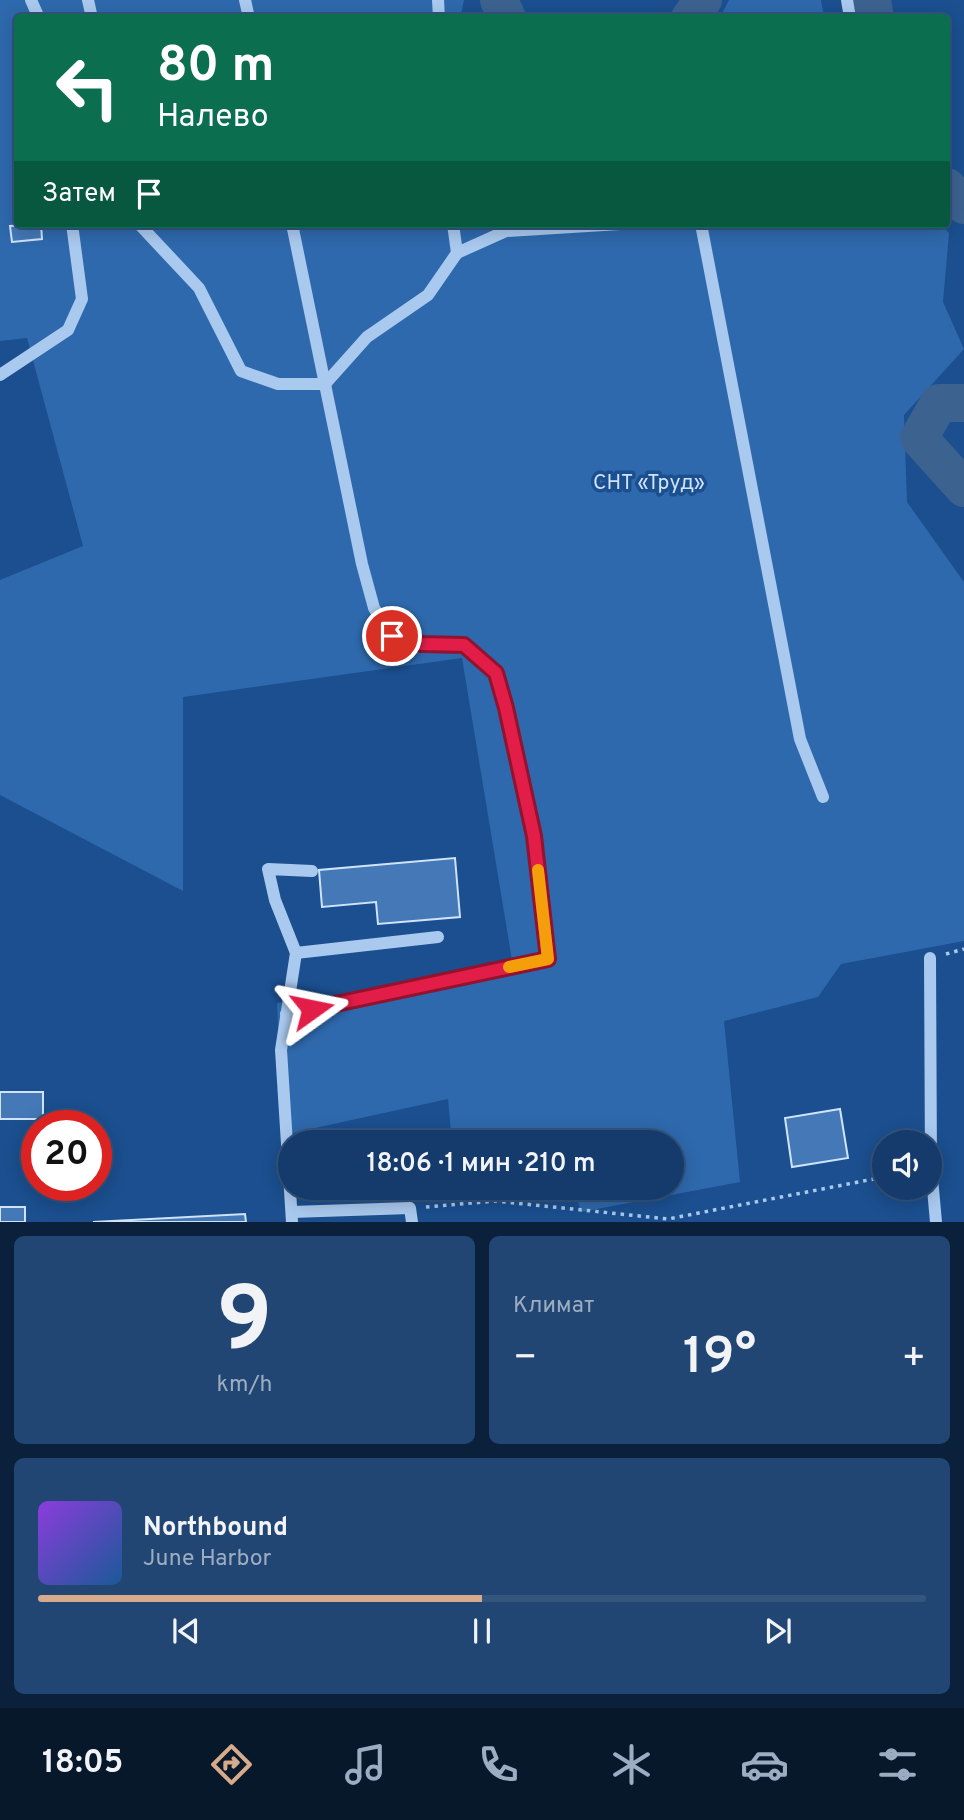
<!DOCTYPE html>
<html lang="ru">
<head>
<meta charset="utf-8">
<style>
	:root { --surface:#143b6b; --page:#214673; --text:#f1f3f6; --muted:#9dadc1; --line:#33557e; --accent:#d6ab8b }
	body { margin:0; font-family:Overpass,sans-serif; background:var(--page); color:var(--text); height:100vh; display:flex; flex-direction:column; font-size:26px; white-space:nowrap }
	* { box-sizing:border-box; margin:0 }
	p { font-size:23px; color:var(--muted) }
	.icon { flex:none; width:38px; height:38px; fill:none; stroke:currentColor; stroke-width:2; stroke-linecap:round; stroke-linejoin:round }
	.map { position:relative; height:1222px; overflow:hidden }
	.drawer { display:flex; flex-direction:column; gap:14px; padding:14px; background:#0b203b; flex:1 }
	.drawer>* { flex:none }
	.banner { position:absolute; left:14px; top:14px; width:936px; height:214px; border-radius:7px; box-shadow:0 4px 18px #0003,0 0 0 2px var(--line); background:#0b6e4f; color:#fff; overflow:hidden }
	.fabs { position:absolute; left:872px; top:1130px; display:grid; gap:14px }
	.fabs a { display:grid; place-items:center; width:70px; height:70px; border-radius:50%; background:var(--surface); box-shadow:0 4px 18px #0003,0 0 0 2px var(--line); font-size:35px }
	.speed { position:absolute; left:21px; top:1110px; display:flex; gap:14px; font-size:35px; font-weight:700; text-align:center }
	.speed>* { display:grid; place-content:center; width:91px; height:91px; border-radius:50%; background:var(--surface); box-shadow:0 4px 18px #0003,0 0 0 2px var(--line); line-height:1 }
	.speed .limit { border:10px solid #d22; background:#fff; color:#111 }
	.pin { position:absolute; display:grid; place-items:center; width:60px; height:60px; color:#fff; margin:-30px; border:4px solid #fff; border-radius:50%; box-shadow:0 2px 7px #0007 }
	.me { position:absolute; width:77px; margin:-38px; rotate:78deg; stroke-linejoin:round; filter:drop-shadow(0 0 5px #0008) }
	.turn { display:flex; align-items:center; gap:24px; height:147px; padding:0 28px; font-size:32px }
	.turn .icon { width:91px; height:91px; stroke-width:2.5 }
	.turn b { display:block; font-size:49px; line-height:60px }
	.then { display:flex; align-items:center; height:66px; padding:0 28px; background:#0003; gap:14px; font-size:26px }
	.big { font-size:52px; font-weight:600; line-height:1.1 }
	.drawer .tile { flex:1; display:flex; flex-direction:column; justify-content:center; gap:10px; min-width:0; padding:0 24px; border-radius:10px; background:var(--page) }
	.drawer .dial { align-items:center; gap:0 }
	.dial b { font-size:91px; line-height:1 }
	.song { display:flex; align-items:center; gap:21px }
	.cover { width:84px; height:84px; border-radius:10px; background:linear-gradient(135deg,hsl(270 70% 55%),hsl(210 70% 35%)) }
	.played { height:7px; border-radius:4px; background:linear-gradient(90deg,var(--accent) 50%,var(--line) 50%) }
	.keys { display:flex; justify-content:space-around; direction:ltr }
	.heat { display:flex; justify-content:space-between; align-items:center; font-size:38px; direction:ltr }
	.drawer .tiles { flex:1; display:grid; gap:14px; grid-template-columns:1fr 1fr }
	.tile:last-child { grid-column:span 2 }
	.trip { position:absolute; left:278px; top:1130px; width:406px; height:70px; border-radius:35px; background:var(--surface); box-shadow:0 4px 18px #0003,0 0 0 2px var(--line); font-weight:600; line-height:70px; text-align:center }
	.menu { display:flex; height:112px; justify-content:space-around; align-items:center; background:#08182b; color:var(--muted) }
	.menu .icon { width:49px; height:49px }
	.menu .current { color:var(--accent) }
	.menu b { font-size:32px; color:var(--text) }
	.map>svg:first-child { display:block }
</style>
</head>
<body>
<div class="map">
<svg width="964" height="1222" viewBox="0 0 964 1222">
	<rect width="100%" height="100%" fill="#1b4f8f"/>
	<!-- green -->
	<g fill="#2e69ad">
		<path d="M0 0H464L460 18H18V224H940L949 233 943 302 964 349 904 415 907 502 964 582V941L841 964 818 997 724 1021 740 1182 581 1212 574 1188H672V1143H561L560 1139 542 1143H452L448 1099 283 1135 277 1003 514 972 462 658 183 697V891L0 795V580L83 546 27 338 0 341Z"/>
		<path d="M729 0H821L824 17H720Z"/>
	</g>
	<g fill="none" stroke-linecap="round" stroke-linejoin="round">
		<!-- river -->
		<g stroke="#3c6290" stroke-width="38">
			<path d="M499 0 507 18"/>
			<path d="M872 0 875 18"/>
			<path d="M690 18 703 0"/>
			<path d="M947 187 964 205"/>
			<path d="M964 403H939L919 438 964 488"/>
		</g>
	</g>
	<!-- building -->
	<g fill="#4478b7" stroke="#cfe3fa" stroke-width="2">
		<path d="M41 224 42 239 12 242 10 226Z"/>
		<path d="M455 858 460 917 378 924 376 902 322 907 319 870Z"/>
		<rect x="0" y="1092" width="43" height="27"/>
		<path d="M840 1109 848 1158 792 1167 785 1118Z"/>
		<rect x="0" y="1207" width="25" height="15"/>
		<path d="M245 1214 246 1222H93Z"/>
	</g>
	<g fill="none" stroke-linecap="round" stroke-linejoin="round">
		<!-- path -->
		<g stroke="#a9c9ee" stroke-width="3.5" stroke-dasharray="3.5 5" stroke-linecap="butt">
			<path d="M946 954 964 949"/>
			<path d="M426 1207 496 1201 668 1219 884 1177"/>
		</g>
		<!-- minor -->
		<g stroke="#a9c9ee" stroke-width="12">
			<path d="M31 0 39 18"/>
			<path d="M88 0 92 18"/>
			<path d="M245 0 249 18"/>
			<path d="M438 0 439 18"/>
			<path d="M847 0 850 18"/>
			<path d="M139 224 199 288 241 371 278 384H325L367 337 428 295 457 253 453 224"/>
			<path d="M701 224 800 739 823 797"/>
			<path d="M457 253 506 231 620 224"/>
			<path d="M0 375 68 330 82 299 72 224"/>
			<path d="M296 953 438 937"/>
			<path d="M930 958 931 1167 936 1222"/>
			<path d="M286 1014 548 959 534 836 506 708 496 673 464 645 422 644 392 637 374 608 362 564 292 224"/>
			<path d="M292 1212 410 1208 412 1222"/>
			<path d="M292 1222 281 1050 296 953 275 900 268 869 312 871"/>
		</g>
	</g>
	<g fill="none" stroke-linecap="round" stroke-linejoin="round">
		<defs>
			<path id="route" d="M312 1009 548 959 534 836 506 708 496 673 464 645 422 644 392 636"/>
		</defs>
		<!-- route casing -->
		<use href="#route" stroke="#92132f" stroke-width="18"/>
		<!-- route -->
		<use href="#route" stroke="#e11d48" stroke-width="12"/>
		<!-- slow -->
		<path stroke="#f59e0b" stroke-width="12" d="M509 967 548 959 538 870"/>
	</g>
	<g text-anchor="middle" stroke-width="7" stroke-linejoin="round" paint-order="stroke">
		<!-- park labels -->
		<g font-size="21" fill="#cfe3fa" stroke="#1b4f8f">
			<text x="649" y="489">СНТ «Труд»</text>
		</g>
	</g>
</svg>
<div class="fabs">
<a><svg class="icon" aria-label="sound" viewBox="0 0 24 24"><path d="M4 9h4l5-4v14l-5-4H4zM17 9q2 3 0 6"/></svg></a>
</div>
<div class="speed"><div class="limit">20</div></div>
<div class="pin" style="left:392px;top:636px;background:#d93025"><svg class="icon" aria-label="arrive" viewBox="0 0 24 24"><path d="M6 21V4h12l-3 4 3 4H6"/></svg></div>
<svg class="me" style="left:312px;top:1009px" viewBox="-20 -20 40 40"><path d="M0-17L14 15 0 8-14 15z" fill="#e11d48" stroke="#fff" stroke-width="4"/></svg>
<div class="trip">18:06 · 1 мин · 210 m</div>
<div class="banner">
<div class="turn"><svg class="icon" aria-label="left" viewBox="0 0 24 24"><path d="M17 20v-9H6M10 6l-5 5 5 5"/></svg><div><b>80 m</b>Налево</div></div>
<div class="then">Затем<svg class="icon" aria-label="arrive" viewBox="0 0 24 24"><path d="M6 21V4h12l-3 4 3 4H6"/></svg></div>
</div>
</div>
<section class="drawer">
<div class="tiles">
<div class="tile dial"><b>9</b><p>km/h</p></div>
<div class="tile"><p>Климат</p>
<div class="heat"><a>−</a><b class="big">19°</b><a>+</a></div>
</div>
<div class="tile">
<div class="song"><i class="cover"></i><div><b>Northbound</b><p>June Harbor</p></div></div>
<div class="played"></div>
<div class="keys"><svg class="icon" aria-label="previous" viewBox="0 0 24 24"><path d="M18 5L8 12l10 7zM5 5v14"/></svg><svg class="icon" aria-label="pause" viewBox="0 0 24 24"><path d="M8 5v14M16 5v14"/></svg><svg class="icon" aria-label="next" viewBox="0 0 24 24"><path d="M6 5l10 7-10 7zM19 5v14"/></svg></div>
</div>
</div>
</section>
<nav class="menu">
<b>18:05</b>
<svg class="icon current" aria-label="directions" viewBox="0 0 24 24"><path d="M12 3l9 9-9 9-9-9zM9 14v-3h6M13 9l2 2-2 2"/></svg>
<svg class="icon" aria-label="music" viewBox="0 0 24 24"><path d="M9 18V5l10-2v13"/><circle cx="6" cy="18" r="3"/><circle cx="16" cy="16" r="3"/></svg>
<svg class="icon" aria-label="phone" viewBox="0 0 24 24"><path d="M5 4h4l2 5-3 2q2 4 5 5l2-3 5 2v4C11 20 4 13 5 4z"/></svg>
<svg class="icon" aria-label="climate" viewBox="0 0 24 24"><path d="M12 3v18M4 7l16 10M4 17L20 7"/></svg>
<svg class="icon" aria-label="car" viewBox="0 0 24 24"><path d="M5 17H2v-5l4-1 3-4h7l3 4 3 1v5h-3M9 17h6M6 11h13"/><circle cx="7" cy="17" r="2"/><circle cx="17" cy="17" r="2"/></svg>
<svg class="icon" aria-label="filters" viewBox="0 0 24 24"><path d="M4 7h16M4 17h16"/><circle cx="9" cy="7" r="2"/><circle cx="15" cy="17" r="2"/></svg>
</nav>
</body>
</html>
